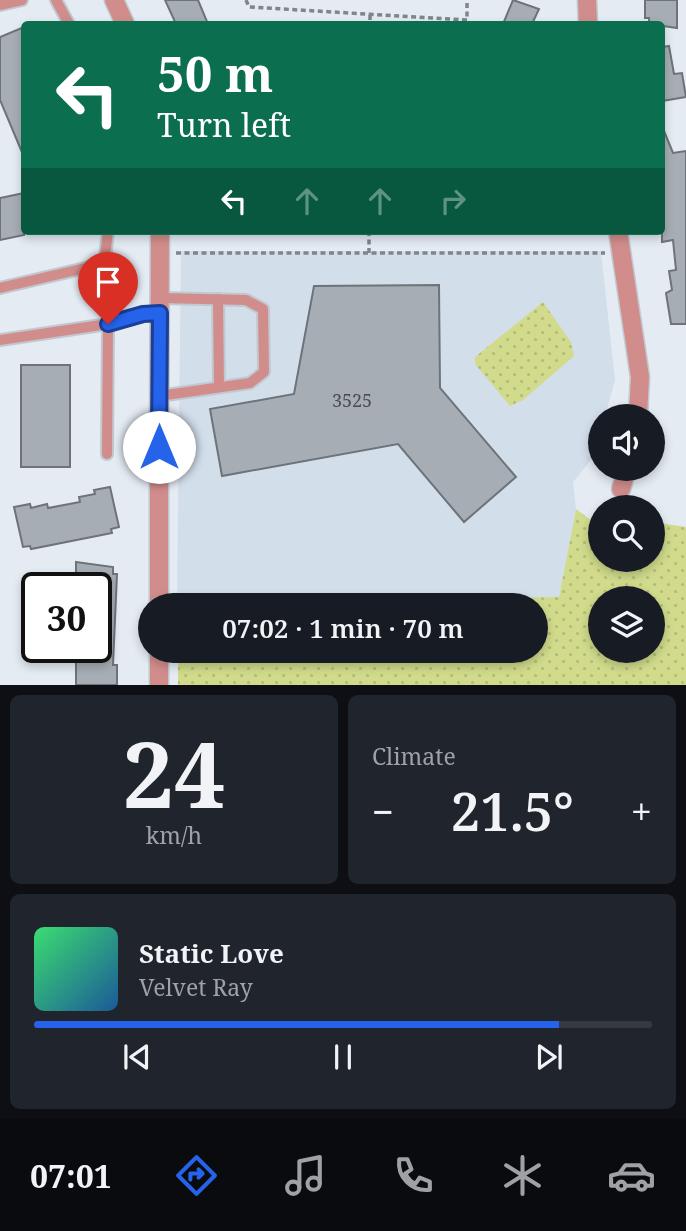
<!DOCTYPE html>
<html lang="en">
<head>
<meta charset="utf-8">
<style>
	:root { --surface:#171b24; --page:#20242c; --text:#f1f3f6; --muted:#9ea1a6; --line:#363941; --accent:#2563eb }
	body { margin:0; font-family:"Noto Serif",serif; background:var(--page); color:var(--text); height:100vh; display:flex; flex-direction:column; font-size:26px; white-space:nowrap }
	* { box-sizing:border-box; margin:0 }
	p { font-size:23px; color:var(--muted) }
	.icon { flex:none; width:38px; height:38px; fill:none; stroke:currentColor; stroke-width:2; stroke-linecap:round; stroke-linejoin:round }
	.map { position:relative; height:685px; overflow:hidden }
	.details { display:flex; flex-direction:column; gap:10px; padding:10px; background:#0d0f14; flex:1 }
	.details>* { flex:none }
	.top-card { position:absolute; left:21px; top:21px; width:644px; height:214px; border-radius:7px; box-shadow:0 4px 10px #0003; background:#0b6e4f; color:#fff; overflow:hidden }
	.tools { position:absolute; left:588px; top:404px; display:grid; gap:14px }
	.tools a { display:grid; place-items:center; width:77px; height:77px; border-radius:50%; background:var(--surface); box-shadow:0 4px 10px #0003; font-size:35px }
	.speed { position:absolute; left:21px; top:572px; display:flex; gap:14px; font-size:35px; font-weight:700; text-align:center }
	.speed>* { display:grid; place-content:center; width:91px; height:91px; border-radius:50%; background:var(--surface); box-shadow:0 4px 10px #0003; line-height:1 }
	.speed .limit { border:4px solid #111; border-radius:10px; background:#fff; color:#111 }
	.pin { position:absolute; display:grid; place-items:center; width:60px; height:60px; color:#fff; margin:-72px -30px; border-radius:50% 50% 50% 0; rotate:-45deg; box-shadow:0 0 7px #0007 }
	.pin .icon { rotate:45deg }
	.me { position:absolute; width:77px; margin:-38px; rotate:0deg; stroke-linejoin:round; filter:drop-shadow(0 0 5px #0008) }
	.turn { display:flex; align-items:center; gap:24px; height:147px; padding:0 21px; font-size:32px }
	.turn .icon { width:91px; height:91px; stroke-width:2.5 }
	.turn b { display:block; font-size:49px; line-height:60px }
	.lanes { display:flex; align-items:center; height:66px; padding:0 21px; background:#0003; justify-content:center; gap:35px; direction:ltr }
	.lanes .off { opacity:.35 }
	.big { font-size:52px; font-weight:600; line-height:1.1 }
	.details .card { flex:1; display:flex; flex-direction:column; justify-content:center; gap:10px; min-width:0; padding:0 24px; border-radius:10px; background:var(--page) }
	.details .dial { align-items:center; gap:0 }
	.dial b { font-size:91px; line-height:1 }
	.song { display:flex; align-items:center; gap:21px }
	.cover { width:84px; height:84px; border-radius:10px; background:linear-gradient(135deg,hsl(140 70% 55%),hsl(210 70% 35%)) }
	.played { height:7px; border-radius:4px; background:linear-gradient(90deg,var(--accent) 85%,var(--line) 85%) }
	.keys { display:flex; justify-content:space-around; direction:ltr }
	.heat { display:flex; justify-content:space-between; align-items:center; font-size:38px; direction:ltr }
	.details .tiles { flex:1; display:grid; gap:10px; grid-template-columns:1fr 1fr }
	.card:last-child { grid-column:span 2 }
	.trip { position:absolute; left:138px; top:593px; width:410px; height:70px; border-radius:35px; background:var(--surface); box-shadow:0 4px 10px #0003; font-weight:600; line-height:70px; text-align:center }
	.tab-bar { display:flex; height:112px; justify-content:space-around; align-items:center; background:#090b0e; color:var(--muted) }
	.tab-bar .icon { width:49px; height:49px }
	.tab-bar .active { color:var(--accent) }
	.tab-bar b { font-size:32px; color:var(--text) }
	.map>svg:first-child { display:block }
</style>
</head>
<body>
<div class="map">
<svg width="686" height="685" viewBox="0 0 686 685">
	<defs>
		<pattern id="green-dots" width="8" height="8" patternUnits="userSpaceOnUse" patternTransform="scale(1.75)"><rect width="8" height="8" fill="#d1db8b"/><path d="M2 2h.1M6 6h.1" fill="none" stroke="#b3bc78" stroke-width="1.8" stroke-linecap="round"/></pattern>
	</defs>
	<rect width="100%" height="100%" fill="#e4ebf3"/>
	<!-- built -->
	<path fill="#d3deeb" d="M181 251H601L615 380 605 416H600V432L592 459 573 482 576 509 559 597 177 600Z"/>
	<!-- green -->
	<g fill="url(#green-dots)" fill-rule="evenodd">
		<path d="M543 302 571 342 574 356 523 400 510 406 475 364V357Z"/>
		<path d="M576 509 600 527V560H653V522L686 527V685H178V651H536V606H178L177 600 559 597ZM600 598H653V651H600Z"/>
	</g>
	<!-- building -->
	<g fill="#a7adb4" stroke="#6d7379" stroke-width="2">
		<path d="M165 0H198L208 24H176Z"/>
		<path d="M513 0 539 9 532 24H503Z"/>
		<path d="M645 0H677V28L649 24V18H645Z"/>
		<path d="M24 27V157L0 100V37Z"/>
		<path d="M669 46 674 74 682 73 686 97 662 101V47Z"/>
		<path d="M662 126 673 153 686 151V324H671L666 293 672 290 669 271 676 270 673 240 662 242Z"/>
		<path d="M24 193V235L0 240V198Z"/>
		<path d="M439 285 440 388 516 477 464 522 398 444 222 476 210 409 294 394 314 286Z"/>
		<rect x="21" y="365" width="49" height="102"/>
		<path d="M110 487 119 527 111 529 112 533 31 549 30 546 23 547 14 507 30 504 31 508 47 504 48 508 80 502 79 497 95 494 94 490Z"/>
		<path d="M76 562 113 567V574H117L113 665H117V685H76V648H96V588H76Z"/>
	</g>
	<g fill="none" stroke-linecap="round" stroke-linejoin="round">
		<defs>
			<g id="service">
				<path d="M56 0 69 24"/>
				<path d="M0 5 22 0"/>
				<path d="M0 288 94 266 105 257 108 231"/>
				<path d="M218 299 219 387"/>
				<path d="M0 340 108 324"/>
				<path d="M159 396 250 383 264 372 263 309 246 300 160 298"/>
				<path d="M107 454 108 324 143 314 160 313"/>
			</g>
			<g id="minor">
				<path d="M114 0 125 24"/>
				<path d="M587 0 588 24"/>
				<path d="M618 231 640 377 638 416"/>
				<path d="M159 447 160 231"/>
				<path d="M159 461V606"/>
				<path d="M621 489 627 469"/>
				<path d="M159 651V685"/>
			</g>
		</defs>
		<!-- service casing -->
		<use href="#service" stroke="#c2c8cf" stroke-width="14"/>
		<!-- minor casing -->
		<use href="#minor" stroke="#c2c8cf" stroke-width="21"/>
		<!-- path -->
		<g stroke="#80858a" stroke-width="3.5" stroke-dasharray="5 3.5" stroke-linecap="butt">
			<path d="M246 0 249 7 467 20V0"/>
			<path d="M370 15V24"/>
			<path d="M176 253H605"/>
			<path d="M369 253V231"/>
		</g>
		<!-- service -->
		<use href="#service" stroke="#d18d8c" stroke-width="10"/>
		<!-- minor -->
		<use href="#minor" stroke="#d18d8c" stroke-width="18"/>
	</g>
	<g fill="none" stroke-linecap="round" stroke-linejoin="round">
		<defs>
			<path id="route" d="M108 324 143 314 160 313 159 447"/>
		</defs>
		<!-- route casing -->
		<use href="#route" stroke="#184099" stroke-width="18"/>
		<!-- route -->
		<use href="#route" stroke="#2563eb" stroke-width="12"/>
	</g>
	<g text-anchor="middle" stroke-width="7" stroke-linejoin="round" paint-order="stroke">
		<!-- number labels -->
		<g font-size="18" fill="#484b4f">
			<text x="352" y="407">3525</text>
		</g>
	</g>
</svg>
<div class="tools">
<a><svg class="icon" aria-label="sound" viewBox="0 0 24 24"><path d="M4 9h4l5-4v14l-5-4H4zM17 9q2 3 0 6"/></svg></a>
<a><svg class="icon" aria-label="search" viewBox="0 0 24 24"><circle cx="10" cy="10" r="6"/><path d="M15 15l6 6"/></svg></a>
<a><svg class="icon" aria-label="layers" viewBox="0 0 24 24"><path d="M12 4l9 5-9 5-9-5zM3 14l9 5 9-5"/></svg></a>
</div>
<div class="speed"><div class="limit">30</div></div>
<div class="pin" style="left:108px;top:324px;background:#d93025"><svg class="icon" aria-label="arrive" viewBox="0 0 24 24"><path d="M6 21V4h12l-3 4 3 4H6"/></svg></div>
<svg class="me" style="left:159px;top:447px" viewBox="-20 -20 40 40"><circle r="19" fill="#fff"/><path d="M0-13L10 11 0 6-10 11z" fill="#2563eb"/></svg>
<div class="trip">07:02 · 1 min · 70 m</div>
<div class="top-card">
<div class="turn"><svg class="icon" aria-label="left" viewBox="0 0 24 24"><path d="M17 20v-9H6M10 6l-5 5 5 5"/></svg><div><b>50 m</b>Turn left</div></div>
<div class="lanes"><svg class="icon" aria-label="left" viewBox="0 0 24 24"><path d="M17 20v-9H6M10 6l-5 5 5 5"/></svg><svg class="icon off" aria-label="ahead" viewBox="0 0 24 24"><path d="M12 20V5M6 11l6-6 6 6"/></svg><svg class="icon off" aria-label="ahead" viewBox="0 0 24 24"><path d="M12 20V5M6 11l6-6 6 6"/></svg><svg class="icon off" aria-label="right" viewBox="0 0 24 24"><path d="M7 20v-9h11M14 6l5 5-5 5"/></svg></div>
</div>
</div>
<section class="details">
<div class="tiles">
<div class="card dial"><b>24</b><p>km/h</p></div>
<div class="card"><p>Climate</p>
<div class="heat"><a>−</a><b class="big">21.5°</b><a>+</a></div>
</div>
<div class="card">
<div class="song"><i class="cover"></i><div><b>Static Love</b><p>Velvet Ray</p></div></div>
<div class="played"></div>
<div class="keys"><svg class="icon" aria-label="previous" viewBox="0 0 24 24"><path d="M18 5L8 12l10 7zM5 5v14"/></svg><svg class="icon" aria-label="pause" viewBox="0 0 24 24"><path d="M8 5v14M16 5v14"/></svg><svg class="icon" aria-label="next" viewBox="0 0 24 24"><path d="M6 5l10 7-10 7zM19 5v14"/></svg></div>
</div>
</div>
</section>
<nav class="tab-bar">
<b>07:01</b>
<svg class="icon active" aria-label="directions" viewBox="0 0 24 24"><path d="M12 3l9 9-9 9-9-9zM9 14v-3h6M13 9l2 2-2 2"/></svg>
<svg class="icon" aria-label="music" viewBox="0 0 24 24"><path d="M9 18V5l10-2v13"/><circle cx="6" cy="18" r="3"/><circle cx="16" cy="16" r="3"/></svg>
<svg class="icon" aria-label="phone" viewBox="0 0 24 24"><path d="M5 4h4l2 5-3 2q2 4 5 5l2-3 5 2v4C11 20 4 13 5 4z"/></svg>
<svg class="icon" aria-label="climate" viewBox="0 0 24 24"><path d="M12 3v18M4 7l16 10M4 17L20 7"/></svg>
<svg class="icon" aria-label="car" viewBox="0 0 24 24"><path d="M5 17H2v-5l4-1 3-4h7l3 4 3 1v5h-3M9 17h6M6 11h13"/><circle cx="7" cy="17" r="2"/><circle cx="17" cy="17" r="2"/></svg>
</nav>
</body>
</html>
